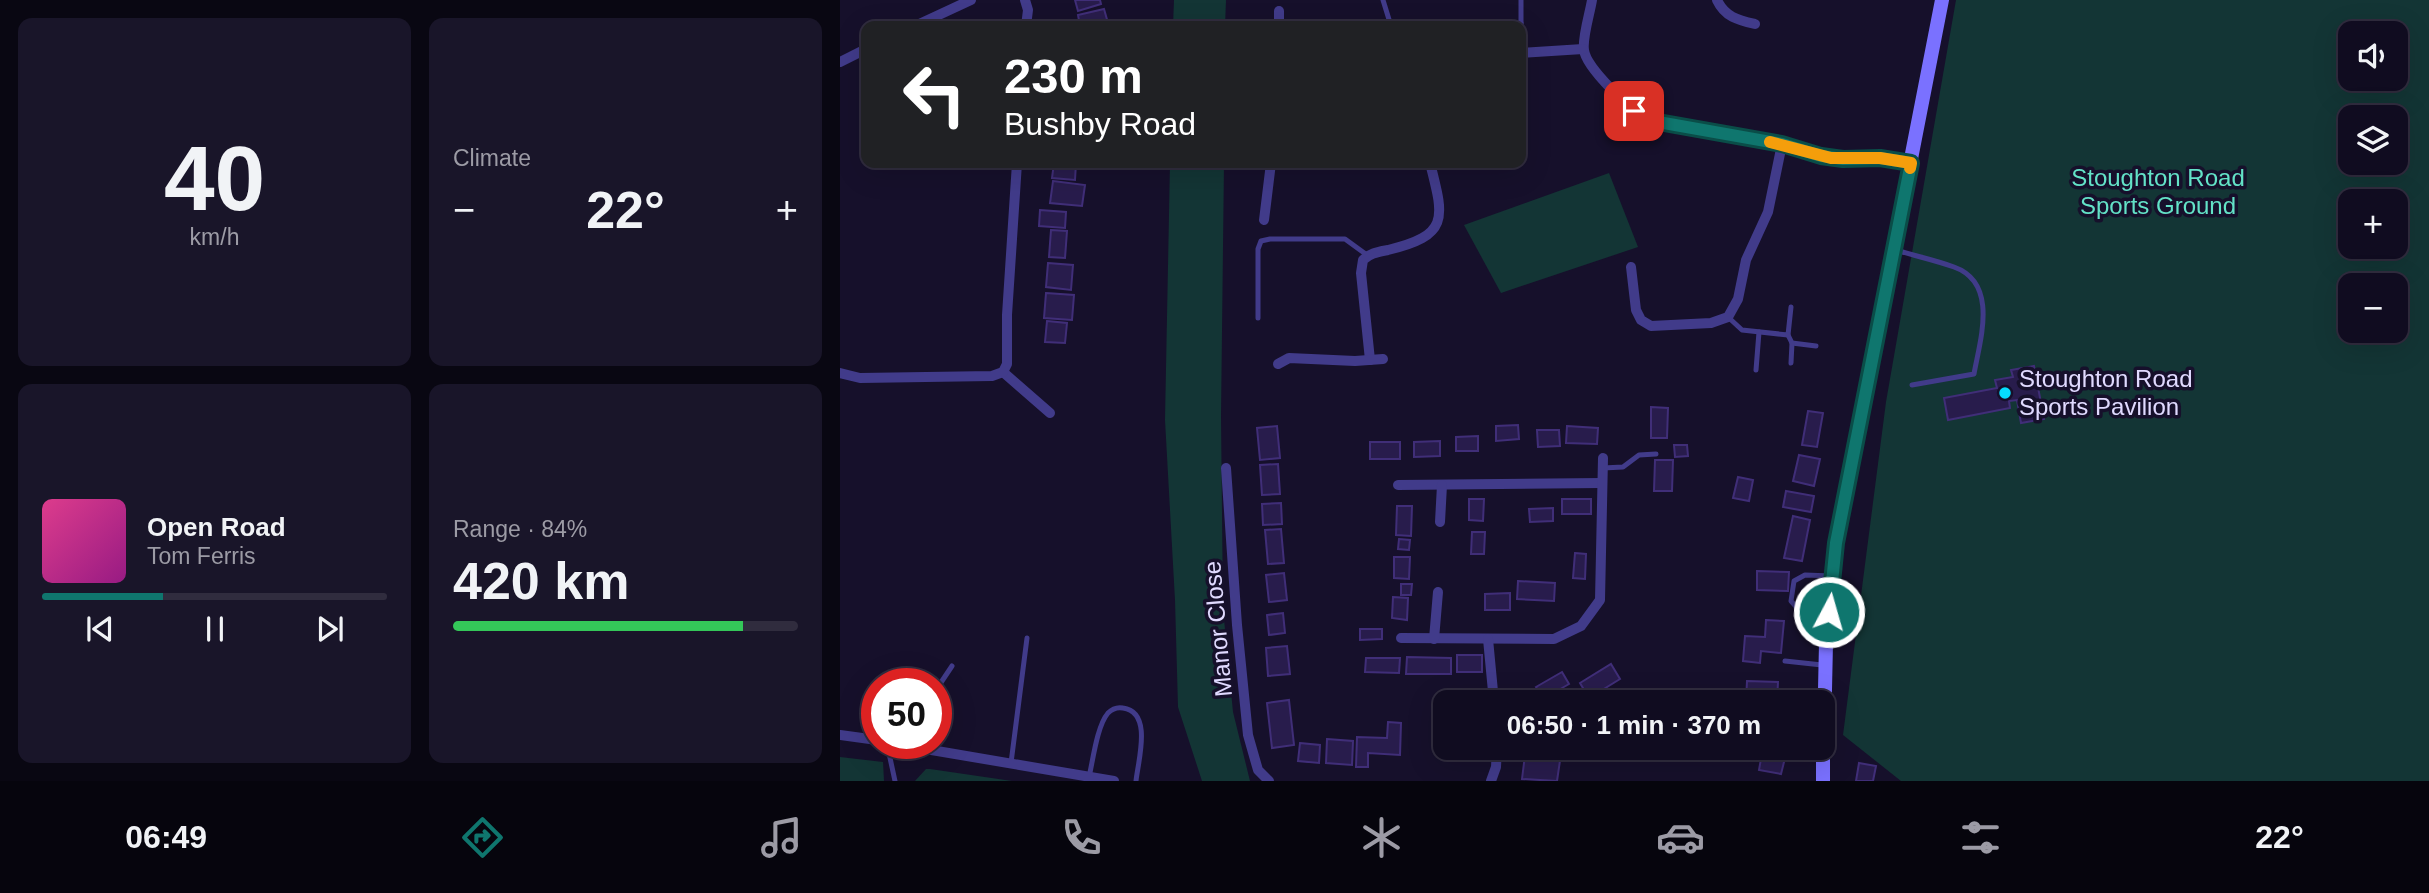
<!DOCTYPE html>
<html lang="en">
<head>
<meta charset="utf-8">
<style>
	:root { --surface:#100c20; --page:#191529; --text:#f1f3f6; --muted:#9c9ba5; --line:#302c3e; --accent:#0f766e }
	body { margin:0; font-family:Arial,sans-serif; background:var(--page); color:var(--text); height:100vh; display:flex; flex-direction:column; font-size:26px; white-space:nowrap }
	* { box-sizing:border-box; margin:0 }
	p { font-size:23px; color:var(--muted) }
	.icon { flex:none; width:38px; height:38px; fill:none; stroke:currentColor; stroke-width:2; stroke-linecap:round; stroke-linejoin:round }
	.map { position:relative; flex:1; overflow:hidden }
	.details { display:flex; flex-direction:column; gap:18px; padding:18px; background:#090712; width:840px }
	.details>* { flex:none }
	.banner { position:absolute; left:21px; top:21px; width:665px; height:147px; border-radius:14px; box-shadow:0 7px 28px #0002,0 0 0 2px var(--line); background:#202124; color:#fff; overflow:hidden }
	.tools { position:absolute; left:1498px; top:21px; display:grid; gap:14px }
	.tools a { display:grid; place-items:center; width:70px; height:70px; border-radius:14px; background:var(--surface); box-shadow:0 7px 28px #0002,0 0 0 2px var(--line); font-size:35px }
	.speed { position:absolute; left:21px; top:668px; display:flex; gap:14px; font-size:35px; font-weight:700; text-align:center }
	.speed>* { display:grid; place-content:center; width:91px; height:91px; border-radius:50%; background:var(--surface); box-shadow:0 7px 28px #0002,0 0 0 2px var(--line); line-height:1 }
	.speed .limit { border:10px solid #d22; background:#fff; color:#111 }
	.pin { position:absolute; display:grid; place-items:center; width:60px; height:60px; color:#fff; margin:-30px; border-radius:14px; box-shadow:0 4px 10px #0006 }
	.me { position:absolute; width:77px; margin:-38px; rotate:6deg; stroke-linejoin:round; filter:drop-shadow(0 0 5px #0008) }
	.turn { display:flex; align-items:center; gap:24px; height:147px; padding:0 28px; font-size:32px }
	.turn .icon { width:91px; height:91px; stroke-width:2.5 }
	.turn b { display:block; font-size:49px; line-height:60px }
	.big { font-size:52px; font-weight:700; line-height:1.1 }
	.details .tile { flex:1; display:flex; flex-direction:column; justify-content:center; gap:10px; min-width:0; padding:0 24px; border-radius:14px; background:var(--page) }
	.details .dial { align-items:center; gap:0 }
	.dial b { font-size:91px; line-height:1 }
	.song { display:flex; align-items:center; gap:21px }
	.cover { width:84px; height:84px; border-radius:10px; background:linear-gradient(135deg,hsl(330 70% 55%),hsl(310 70% 35%)) }
	.played { height:7px; border-radius:4px; background:linear-gradient(90deg,var(--accent) 35%,var(--line) 35%) }
	.keys { display:flex; justify-content:space-around; direction:ltr }
	.heat { display:flex; justify-content:space-between; align-items:center; font-size:38px; direction:ltr }
	.charge { height:10px; border-radius:5px; background:linear-gradient(90deg,#34c759 84%,var(--line) 0) }
	.details .tiles { flex:1; display:grid; gap:18px; grid-template-columns:repeat(2,1fr) }
	.trip { position:absolute; left:593px; top:690px; width:402px; height:70px; border-radius:14px; background:var(--surface); box-shadow:0 7px 28px #0002,0 0 0 2px var(--line); font-weight:700; line-height:70px; text-align:center }
	.dock { display:flex; height:112px; justify-content:space-around; align-items:center; background:#06050d; color:var(--muted) }
	.dock .icon { width:49px; height:49px }
	.dock .selected { color:var(--accent) }
	.dock b { font-size:32px; color:var(--text) }
	main { display:flex; flex:1; min-height:0 }
	.map>svg:first-child { display:block }
</style>
</head>
<body>
<main>
<section class="details">
<div class="tiles">
<div class="tile dial"><b>40</b><p>km/h</p></div>
<div class="tile"><p>Climate</p>
<div class="heat"><a>−</a><b class="big">22°</b><a>+</a></div>
</div>
<div class="tile">
<div class="song"><i class="cover"></i><div><b>Open Road</b><p>Tom Ferris</p></div></div>
<div class="played"></div>
<div class="keys"><svg class="icon" aria-label="previous" viewBox="0 0 24 24"><path d="M18 5L8 12l10 7zM5 5v14"/></svg><svg class="icon" aria-label="pause" viewBox="0 0 24 24"><path d="M8 5v14M16 5v14"/></svg><svg class="icon" aria-label="next" viewBox="0 0 24 24"><path d="M6 5l10 7-10 7zM19 5v14"/></svg></div>
</div>
<div class="tile"><p>Range · 84%</p><b class="big">420 km</b><div class="charge"></div></div>
</div>
</section>
<div class="map">
<svg width="1589" height="781" viewBox="0 0 1589 781">
	<rect width="100%" height="100%" fill="#16102b"/>
	<!-- green -->
	<g fill="#133535" fill-rule="evenodd">
		<path d="M334 0H386L385 26H333Z"/>
		<path d="M1116 0H1589V781H1061L1003 735 1046 402ZM1510 33H1556V79H1510ZM1510 117H1556V163H1510ZM1510 201H1556V247H1510ZM1510 285H1556V331H1510Z"/>
		<path d="M330 163H384L381 416 383 609 393 712 410 781H362L338 707 335 600 325 420Z"/>
		<path d="M769 173 798 247 661 293 624 225Z"/>
		<path d="M0 757 43 762 44 781H0Z"/>
		<path d="M86 769H90L172 781H75Z"/>
	</g>
	<!-- building -->
	<g fill="#281c4c" stroke="#402e78" stroke-width="2">
		<path d="M235 0H260L261 4 238 11Z"/>
		<path d="M264 9 268 23 240 26 238 15Z"/>
		<path d="M214 163H236L235 180 212 178Z"/>
		<path d="M213 181 245 185 242 206 210 203Z"/>
		<path d="M200 210 226 212 225 228 199 226Z"/>
		<path d="M211 230 227 231 225 258 209 257Z"/>
		<path d="M208 263 233 265 231 290 206 287Z"/>
		<path d="M206 293 234 295 232 320 204 318Z"/>
		<path d="M207 321 227 323 225 343 205 342Z"/>
		<path d="M1194 366 1204 419 1181 423 1177 400 1169 401 1170 408 1108 420 1104 398 1157 388 1155 380 1173 377 1171 370Z"/>
		<path d="M811 407 828 408 827 438H811Z"/>
		<path d="M968 411 983 413 977 447 962 445Z"/>
		<path d="M678 425 679 439 656 441V426Z"/>
		<path d="M437 426 440 458 420 460 417 428Z"/>
		<path d="M727 426 758 428 757 444 726 443Z"/>
		<path d="M697 430H719L720 446 698 447Z"/>
		<path d="M638 436V451H616V437Z"/>
		<path d="M600 441V456L574 457V442Z"/>
		<rect x="530" y="442" width="30" height="17"/>
		<path d="M834 445H847L848 456 835 457Z"/>
		<path d="M959 455 980 459 974 486 953 481Z"/>
		<path d="M815 460H833L832 491H814Z"/>
		<path d="M438 464 440 494 422 495 420 465Z"/>
		<path d="M898 477 913 480 909 501 893 498Z"/>
		<path d="M946 491 974 496 971 512 943 507Z"/>
		<path d="M629 499H644L643 521 629 520Z"/>
		<rect x="722" y="499" width="29" height="15"/>
		<path d="M441 503 442 524 423 525 422 504Z"/>
		<path d="M557 506H572L571 536 556 535Z"/>
		<path d="M713 508V521L690 522 689 509Z"/>
		<path d="M953 516 970 520 962 561 944 558Z"/>
		<path d="M441 529 444 563 428 564 425 530Z"/>
		<path d="M632 532H645L644 554H631Z"/>
		<path d="M559 539 570 540 569 550 558 549Z"/>
		<path d="M735 553 746 554 745 579 733 578Z"/>
		<path d="M554 557H570L569 579 554 578Z"/>
		<path d="M917 571 949 572 948 591 917 590Z"/>
		<path d="M444 573 447 600 429 602 426 575Z"/>
		<path d="M678 581 715 583 714 601 677 599Z"/>
		<path d="M561 584H572L571 595H561Z"/>
		<path d="M670 593V610H645V594Z"/>
		<path d="M553 597 568 598 567 620 552 618Z"/>
		<path d="M443 613 445 633 429 635 427 615Z"/>
		<path d="M926 620 944 621 941 653 921 651 920 663 903 661 905 636 925 637Z"/>
		<path d="M520 629H542V639L520 640Z"/>
		<path d="M447 646 450 674 428 676 426 648Z"/>
		<rect x="617" y="655" width="25" height="17"/>
		<path d="M567 657 611 658V674H566Z"/>
		<path d="M526 658H560L559 673 525 672Z"/>
		<path d="M771 664 780 679 749 698 740 683Z"/>
		<path d="M722 672 729 684 703 699 696 687Z"/>
		<path d="M907 681 938 682 937 702H906Z"/>
		<path d="M449 700 454 745 432 748 427 703Z"/>
		<path d="M548 722 561 723 560 755 528 753V767H516L517 737 547 738Z"/>
		<path d="M487 739 513 741 512 765 486 763Z"/>
		<path d="M460 743 480 745 479 763 458 761Z"/>
		<path d="M686 747H722L717 781 682 779Z"/>
		<path d="M938 747H955L953 756 937 752Z"/>
		<path d="M922 753 945 758 941 774 919 770Z"/>
		<path d="M1019 763 1036 766 1033 781H1016Z"/>
	</g>
	<g fill="none" stroke-linecap="round" stroke-linejoin="round">
		<!-- lane -->
		<g stroke="#413b8a" stroke-width="5">
			<path d="M543 0 551 26"/>
			<path d="M681 0V53"/>
			<path d="M641 23H681"/>
			<path d="M1056 250C1075 256 1095 260 1114 267 1159 283 1140 340 1134 374L1072 385"/>
			<path d="M888 317 902 330 948 335 951 307"/>
			<path d="M418 318V249L421 241 430 239H505L527 255"/>
			<path d="M948 335 952 343 976 346"/>
			<path d="M951 363 952 343"/>
			<path d="M916 370 919 332"/>
			<path d="M763 468 783 467 799 455 816 454"/>
			<path d="M986 612 959 610 951 601 954 581 965 575 991 576"/>
			<path d="M945 661 982 665"/>
			<path d="M96 690 112 666"/>
			<path d="M47 744 55 781"/>
			<path d="M171 763 187 638"/>
			<path d="M249 777C253 760 257 726 268 713 272 709 278 707 283 708 313 712 298 761 296 781"/>
		</g>
		<!-- street -->
		<g stroke="#413b8a" stroke-width="10">
			<path d="M185 0 188 10 186 26"/>
			<path d="M752 0C750 13 742 38 744 50 746 68 791 110 807 120L942 144 981 156 1003 158H1040L1071 163"/>
			<path d="M877 0C885 17 898 20 915 24"/>
			<path d="M75 26 131 0"/>
			<path d="M439 26V11"/>
			<path d="M681 53 743 49"/>
			<path d="M0 62 26 49"/>
			<path d="M424 220 431 163"/>
			<path d="M791 267 796 310 801 320 811 326 871 323 888 317 898 299 906 260 928 212 942 144"/>
			<path d="M530 360 521 273 523 260C530 253 538 252 548 250 610 235 604 218 590 163"/>
			<path d="M438 364 449 358 515 361 543 359"/>
			<path d="M163 372 210 413"/>
			<path d="M0 373 20 378 152 376 163 372 167 364V315L177 163"/>
			<path d="M386 468 397 625 408 735 418 770 429 781"/>
			<path d="M558 485 761 483"/>
			<path d="M600 522 602 485"/>
			<path d="M561 638 714 639 741 626 760 600 763 458"/>
			<path d="M594 639 598 592"/>
			<path d="M648 639 654 702"/>
			<path d="M0 735 37 740"/>
			<path d="M56 744 274 781"/>
			<path d="M651 781 656 767 657 747"/>
		</g>
		<!-- secondary -->
		<g stroke="#7a71ff" stroke-width="14">
			<path d="M984 736 986 643 996 543 1102 0"/>
			<path d="M983 781V747"/>
		</g>
	</g>
	<g fill="none" stroke-linecap="round" stroke-linejoin="round">
		<defs>
			<path id="route" d="M794 111 807 120 942 144 981 156 1003 159 1040 158 1071 163 996 543 989 612"/>
		</defs>
		<!-- route casing -->
		<use href="#route" stroke="#0a4d48" stroke-width="18"/>
		<!-- route -->
		<use href="#route" stroke="#0f766e" stroke-width="12"/>
		<!-- slow -->
		<path stroke="#f59e0b" stroke-width="12" d="M930 142 991 158H1040L1071 163 1070 168"/>
	</g>
	<!-- markers -->
	<circle fill="#06ddff" stroke="#16102b" stroke-width="2.5" cx="1165" cy="393" r="7"/>
	<g text-anchor="middle" stroke-width="7" stroke-linejoin="round" paint-order="stroke">
		<!-- park labels -->
		<g font-size="24" fill="#63e2c7" stroke="#16102b">
			<text x="1318" y="186">Stoughton Road<tspan x="1318" dy="28">Sports Ground</tspan></text>
		</g>
		<!-- poi labels -->
		<g font-size="24" fill="#e0daff" stroke="#16102b" text-anchor="start">
			<text x="1179" y="387">Stoughton Road<tspan x="1179" dy="28">Sports Pavilion</tspan></text>
		</g>
		<!-- street labels -->
		<g font-size="24" fill="#e0daff" stroke="#16102b">
			<text transform="translate(378 629) rotate(-95)" y="8">Manor Close</text>
		</g>
	</g>
</svg>
<div class="tools">
<a><svg class="icon" aria-label="sound" viewBox="0 0 24 24"><path d="M4 9h4l5-4v14l-5-4H4zM17 9q2 3 0 6"/></svg></a>
<a><svg class="icon" aria-label="layers" viewBox="0 0 24 24"><path d="M12 4l9 5-9 5-9-5zM3 14l9 5 9-5"/></svg></a>
<a>+</a>
<a>−</a>
</div>
<div class="speed"><div class="limit">50</div></div>
<div class="pin" style="left:794px;top:111px;background:#d93025"><svg class="icon" aria-label="arrive" viewBox="0 0 24 24"><path d="M6 21V4h12l-3 4 3 4H6"/></svg></div>
<svg class="me" style="left:989px;top:612px" viewBox="-20 -20 40 40"><circle r="17" fill="#0f766e" stroke="#fff" stroke-width="3"/><path d="M0-11L8 9 0 5-8 9z" fill="#fff"/></svg>
<div class="trip">06:50 · 1 min · 370 m</div>
<div class="banner">
<div class="turn"><svg class="icon" aria-label="left" viewBox="0 0 24 24"><path d="M17 20v-9H6M10 6l-5 5 5 5"/></svg><div><b>230 m</b>Bushby Road</div></div>
</div>
</div>
</main>
<nav class="dock">
<b>06:49</b>
<svg class="icon selected" aria-label="directions" viewBox="0 0 24 24"><path d="M12 3l9 9-9 9-9-9zM9 14v-3h6M13 9l2 2-2 2"/></svg>
<svg class="icon" aria-label="music" viewBox="0 0 24 24"><path d="M9 18V5l10-2v13"/><circle cx="6" cy="18" r="3"/><circle cx="16" cy="16" r="3"/></svg>
<svg class="icon" aria-label="phone" viewBox="0 0 24 24"><path d="M5 4h4l2 5-3 2q2 4 5 5l2-3 5 2v4C11 20 4 13 5 4z"/></svg>
<svg class="icon" aria-label="climate" viewBox="0 0 24 24"><path d="M12 3v18M4 7l16 10M4 17L20 7"/></svg>
<svg class="icon" aria-label="car" viewBox="0 0 24 24"><path d="M5 17H2v-5l4-1 3-4h7l3 4 3 1v5h-3M9 17h6M6 11h13"/><circle cx="7" cy="17" r="2"/><circle cx="17" cy="17" r="2"/></svg>
<svg class="icon" aria-label="filters" viewBox="0 0 24 24"><path d="M4 7h16M4 17h16"/><circle cx="9" cy="7" r="2"/><circle cx="15" cy="17" r="2"/></svg>
<b>22°</b>
</nav>
</body>
</html>
